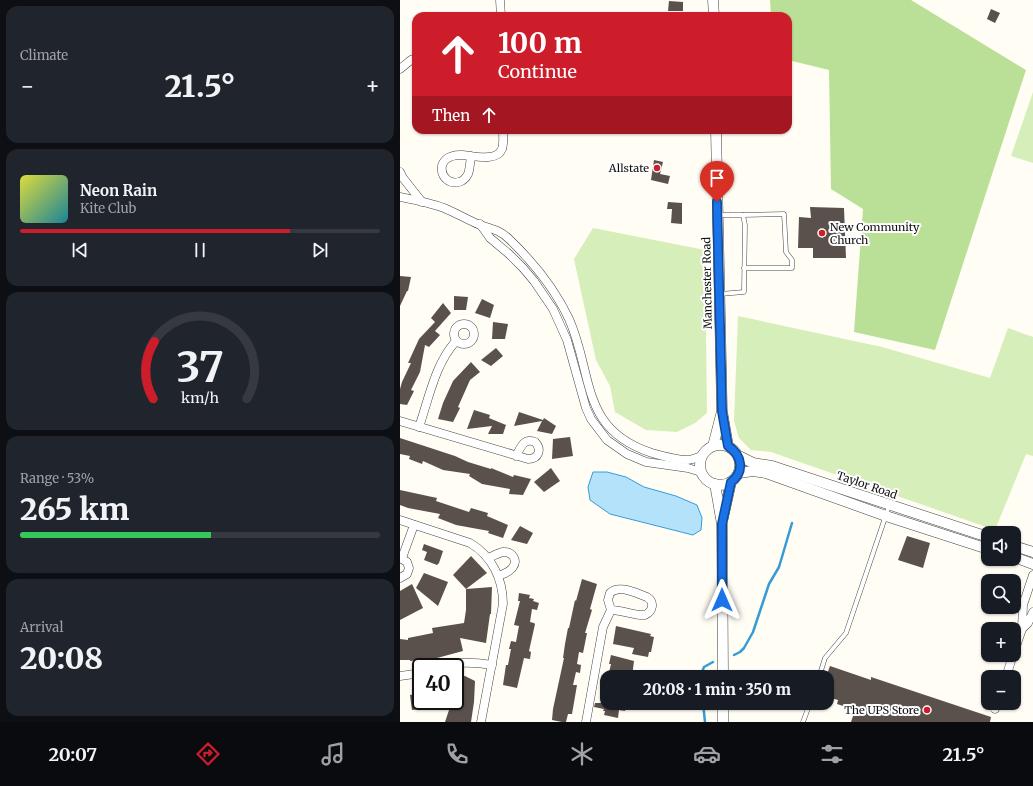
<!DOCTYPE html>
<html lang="en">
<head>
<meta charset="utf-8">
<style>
	:root { --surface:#171b24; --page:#20242c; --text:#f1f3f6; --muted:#9ea1a6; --line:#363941; --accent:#cd1c2a }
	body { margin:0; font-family:Merriweather,serif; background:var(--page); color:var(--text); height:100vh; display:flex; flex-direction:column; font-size:15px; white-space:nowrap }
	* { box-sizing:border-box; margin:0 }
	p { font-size:13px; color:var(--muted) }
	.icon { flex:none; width:22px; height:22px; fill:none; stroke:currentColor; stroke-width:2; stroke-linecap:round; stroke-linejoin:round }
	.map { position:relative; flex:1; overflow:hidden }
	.drawer { display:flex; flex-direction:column; gap:6px; padding:6px; background:#0d0f14; width:400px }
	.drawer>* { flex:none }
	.banner { position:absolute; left:12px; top:12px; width:380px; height:122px; border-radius:12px; box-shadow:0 1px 3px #0004; background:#cd1c2a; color:#fff; overflow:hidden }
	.tools { position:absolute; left:581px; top:526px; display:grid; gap:8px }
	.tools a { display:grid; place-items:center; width:40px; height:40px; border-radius:8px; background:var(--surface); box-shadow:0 1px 3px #0004; font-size:20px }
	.speed { position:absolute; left:12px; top:658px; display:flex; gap:8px; font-size:20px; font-weight:700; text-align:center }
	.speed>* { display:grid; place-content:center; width:52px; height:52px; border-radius:50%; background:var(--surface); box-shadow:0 1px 3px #0004; line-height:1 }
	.speed .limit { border:2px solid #111; border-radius:6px; background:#fff; color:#111 }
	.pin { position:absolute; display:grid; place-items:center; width:34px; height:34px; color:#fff; margin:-41px -17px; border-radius:50% 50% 50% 0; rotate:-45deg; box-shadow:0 0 4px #0007 }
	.pin .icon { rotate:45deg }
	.me { position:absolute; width:44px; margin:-22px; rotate:0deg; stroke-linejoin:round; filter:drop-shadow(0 0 3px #0008) }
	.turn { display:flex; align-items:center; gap:14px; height:84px; padding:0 20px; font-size:18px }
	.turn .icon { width:52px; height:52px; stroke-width:2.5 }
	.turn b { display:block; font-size:28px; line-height:34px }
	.then { display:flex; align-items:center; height:38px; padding:0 20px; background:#0003; gap:8px; font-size:15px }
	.big { font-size:30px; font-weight:800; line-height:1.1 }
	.drawer .tile { flex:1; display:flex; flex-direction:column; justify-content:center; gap:6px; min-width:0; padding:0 14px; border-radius:12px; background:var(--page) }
	.drawer .dial { align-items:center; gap:0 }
	.dial svg { height:104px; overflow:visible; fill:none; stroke:var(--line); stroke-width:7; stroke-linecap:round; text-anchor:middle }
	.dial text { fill:var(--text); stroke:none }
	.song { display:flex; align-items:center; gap:12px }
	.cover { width:48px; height:48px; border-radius:6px; background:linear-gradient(135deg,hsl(60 70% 55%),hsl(190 70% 35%)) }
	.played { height:4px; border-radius:2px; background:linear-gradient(90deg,var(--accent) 75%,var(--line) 75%) }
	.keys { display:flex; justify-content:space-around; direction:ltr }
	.heat { display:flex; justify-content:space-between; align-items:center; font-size:22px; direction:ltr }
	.charge { height:6px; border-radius:3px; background:linear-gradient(90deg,#34c759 53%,var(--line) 0) }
	.trip { position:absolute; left:200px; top:670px; width:234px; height:40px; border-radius:12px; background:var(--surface); box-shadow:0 1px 3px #0004; font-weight:800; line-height:40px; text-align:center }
	.tab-bar { display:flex; height:64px; justify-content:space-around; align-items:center; background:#090b0e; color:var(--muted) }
	.tab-bar .icon { width:28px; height:28px }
	.tab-bar .on { color:var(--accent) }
	.tab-bar b { font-size:18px; color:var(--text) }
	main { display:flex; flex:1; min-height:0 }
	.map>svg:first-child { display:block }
</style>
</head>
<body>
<main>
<section class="drawer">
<div class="tile"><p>Climate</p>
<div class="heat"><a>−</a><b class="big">21.5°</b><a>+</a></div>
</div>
<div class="tile">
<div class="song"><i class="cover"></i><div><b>Neon Rain</b><p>Kite Club</p></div></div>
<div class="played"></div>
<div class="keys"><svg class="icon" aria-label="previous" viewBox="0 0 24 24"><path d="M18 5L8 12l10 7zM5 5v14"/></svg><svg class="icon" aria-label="pause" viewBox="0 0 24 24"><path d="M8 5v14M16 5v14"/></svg><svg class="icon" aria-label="next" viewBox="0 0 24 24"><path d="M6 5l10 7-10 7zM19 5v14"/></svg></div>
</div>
<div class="tile dial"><svg viewBox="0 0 100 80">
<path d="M14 69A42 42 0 1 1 86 69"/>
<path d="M14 69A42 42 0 0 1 15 25" stroke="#cd1c2a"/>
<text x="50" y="56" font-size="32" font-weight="700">37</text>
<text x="50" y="72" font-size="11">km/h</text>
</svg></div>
<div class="tile"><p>Range · 53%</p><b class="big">265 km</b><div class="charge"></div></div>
<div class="tile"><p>Arrival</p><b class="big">20:08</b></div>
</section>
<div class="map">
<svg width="633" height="722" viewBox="0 0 633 722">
	<rect width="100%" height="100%" fill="#fffdf4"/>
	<!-- green -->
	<g fill="#d6eeb9">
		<path d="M633 92V163L611 156Z"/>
		<path d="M193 228 305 250 307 413 295 423 277 432 246 430 215 412 210 386 196 360 174 259Z"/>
		<path d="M338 316 482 347 590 378 608 328 633 337V456L626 454 595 530 371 452 351 450 339 438 334 421Z"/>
	</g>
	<!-- forest -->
	<path fill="#bae097" d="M370 0H511L626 70 535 350 454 332 463 209 431 189 429 70 388 60V16H371Z"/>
	<!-- water -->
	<path fill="#b4e2fb" stroke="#359cd8" d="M193 472H207L226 477 244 487 276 496 297 505 302 518 301 530 293 535 210 514 190 500 188 487Z"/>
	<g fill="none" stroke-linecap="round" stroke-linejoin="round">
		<!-- stream -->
		<g stroke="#359cd8" stroke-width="2.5">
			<path d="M334 655 340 652 344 648 353 632 369 584 379 567 392 523"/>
			<path d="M300 677 304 667 313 662"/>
			<path d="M303 703 305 722"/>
		</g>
	</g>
	<!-- building -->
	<g fill="#5a514c">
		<path d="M269 1 283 2V11H268Z"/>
		<path d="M591 9 600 13 595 23 587 19Z"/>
		<path d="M254 160 263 162 260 174 270 176 268 184 251 180Z"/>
		<path d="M268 202 282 203V224L271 223 272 209H267Z"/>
		<path d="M410 207 444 208 446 258H413V248H398L399 217 411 218Z"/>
		<path d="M0 276 11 277 8 291H7L0 306Z"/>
		<path d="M54 296 68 297 66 310H54Z"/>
		<path d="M82 299 94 305 90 318 75 313Z"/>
		<path d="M43 303 51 313 35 331 40 335 29 347 25 345 20 372 11 390 14 391 7 405 0 404V389L2 382 11 363H8L19 339 35 322 31 318Z"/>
		<path d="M93 322 108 324 105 339H92Z"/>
		<path d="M96 348 103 356 91 366 81 360Z"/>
		<path d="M71 362 80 372 70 380 58 407 60 408 53 422 38 419 43 403 53 381Z"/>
		<path d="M74 410 90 415 89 418 106 425 103 434H88L92 426 67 429Z"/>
		<path d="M119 412 143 420 144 418 156 426 152 434 137 431 142 421 114 426Z"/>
		<path d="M170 437 173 456 152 459 153 439Z"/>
		<path d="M0 438 55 456 68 462 91 469V468L113 477 114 475 131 479 123 495 109 494 110 489 82 484 69 476 70 474 43 470 23 461 22 464 9 459 10 456 0 454Z"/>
		<path d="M151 468 160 481 144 492 134 482Z"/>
		<path d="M0 490 37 498 36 501 69 512 71 508 88 513 87 516 108 525 103 538 88 533 89 531 56 525 38 518 40 514 8 508 0 505Z"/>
		<path d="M120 526 133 533 127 544 111 540Z"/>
		<path d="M507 536 530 543 523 568 498 560Z"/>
		<path d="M24 544 43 551 39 563 37 565 24 560 27 552 22 550Z"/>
		<path d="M71 556 87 573 66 589 53 575Z"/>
		<path d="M24 573 48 582 38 606 16 588Z"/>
		<path d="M182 579 197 584 190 609 192 610 185 633H187L183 653 179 652 177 664 181 665 180 673 176 672 173 685H177L172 714H168L166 722H162L152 720 153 709 164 658H163L165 644 168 628H169L175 600 176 601Z"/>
		<path d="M12 584 23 608 0 620V591Z"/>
		<path d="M92 587 91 614H90L86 643 60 638 63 651 37 658 10 661V660H0V639L8 640V638L33 633 32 628 64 623 66 610V589L68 590 66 589Z"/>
		<path d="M119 593 130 595 129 598 134 599 133 601 139 603 137 610 132 609 130 622 134 623 135 624 129 651 131 652 130 659 124 658 117 688 103 685 106 665H108L111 649H109L111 641 116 642 119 626 114 625 120 601H118Z"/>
		<path d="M216 626 251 634 250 636 254 637 251 652H249L248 657 232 654 234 648 213 644Z"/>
		<path d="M211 655 234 661 232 677H208L211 664H209Z"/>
		<path d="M430 666 471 680V677L591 717 590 722H451L455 710 437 704 438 700 427 697V677H426Z"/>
		<path d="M65 676 75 681 74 702 71 722H45L51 704H55V678Z"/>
		<path d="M21 693V701H28L29 708 12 710 10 695Z"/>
		<path d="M195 703H221L226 705 225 711 219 710 218 718 204 715 205 711H203L204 709 194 707Z"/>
	</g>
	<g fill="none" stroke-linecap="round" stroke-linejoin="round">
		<defs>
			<g id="service">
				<path d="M318 215H343L345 225 344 292 320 294"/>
				<path d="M343 215 384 214 386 252 392 260V268H344"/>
				<path d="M419 677 425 658 446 633 489 506"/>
				<path d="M403 722 410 703"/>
			</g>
			<g id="minor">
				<path d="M100 0 101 16"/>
				<path d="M0 69 11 60 16 58"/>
				<path d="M71 156C70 162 70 169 68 174 66 178 63 181 59 182 40 187 31 154 62 155 74 156 97 162 102 149 104 143 103 136 103 130"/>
				<path d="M0 172 3 178 22 202"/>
				<path d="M0 197C15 200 30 203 44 208 56 213 68 220 80 225 92 229 100 230 109 239 133 262 155 289 169 319 194 375 179 429 252 453 263 456 276 460 287 460 292 460 298 457 302 456"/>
				<path d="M80 224 90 238 109 254 123 268 134 281 153 309 167 340 186 408 191 419 207 440 227 454 246 462 288 468 301 472"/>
				<circle cx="64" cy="334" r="10"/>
				<path d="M0 421 128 459C139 459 142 449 135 442 124 437 121 447 116 456"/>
				<path d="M19 427C29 398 35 364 56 341"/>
				<path d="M0 520 70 543C92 556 103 579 103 604L81 722"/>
				<path d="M0 558 7 562 9 568 7 574 0 578"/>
				<path d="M2 558 14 525"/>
				<path d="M88 558C93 556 98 553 103 552 112 551 118 560 113 567 110 572 103 574 99 576"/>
				<path d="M633 575 623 605 622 629 628 623 633 612"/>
				<path d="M614 652 622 629"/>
				<path d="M39 667C56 661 74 662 92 665"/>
				<path d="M0 676 21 673"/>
				<path d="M606 677 613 655"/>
				<path d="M595 709 597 703"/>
				<path d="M186 722 203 627 211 610 208 600 210 593C219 584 236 593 247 597 255 602 253 611 245 615 234 616 223 610 211 610"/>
			</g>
			<g id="tertiary">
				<path d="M313 0 314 16"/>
				<path d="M316 130 322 411 328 446"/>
				<circle cx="320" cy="465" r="20"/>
				<path d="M313 446 321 415"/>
				<path d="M339 456 353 463 372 466 588 537"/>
				<path d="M339 473 353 471 366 473 486 516 588 549"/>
				<path d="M315 484 322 524 323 677"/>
				<path d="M323 518 331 482"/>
				<path d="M614 546 633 552"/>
				<path d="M614 557 633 564"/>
				<path d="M323 703V722"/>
			</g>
		</defs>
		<!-- service casing -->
		<use href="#service" stroke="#434343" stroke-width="5"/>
		<!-- minor casing -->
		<use href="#minor" stroke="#434343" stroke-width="9"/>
		<!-- tertiary casing -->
		<use href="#tertiary" stroke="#434343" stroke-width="11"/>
		<!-- service -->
		<use href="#service" stroke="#fff" stroke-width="4"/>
		<!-- minor -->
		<use href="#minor" stroke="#fff" stroke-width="8"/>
		<!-- tertiary -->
		<use href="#tertiary" stroke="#fff" stroke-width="10"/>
	</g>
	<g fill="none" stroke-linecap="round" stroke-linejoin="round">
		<defs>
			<path id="route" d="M317 202 322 411 328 446C342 455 345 472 331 482L322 524V600"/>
		</defs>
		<!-- route casing -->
		<use href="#route" stroke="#114b97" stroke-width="10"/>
		<!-- route -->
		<use href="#route" stroke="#1a73e8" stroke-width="7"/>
	</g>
	<!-- markers -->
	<g fill="#cd1c2a" stroke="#fff" stroke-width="1.5">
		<circle cx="257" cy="168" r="4"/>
		<circle cx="422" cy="233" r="4"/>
		<circle cx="527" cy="710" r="4"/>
	</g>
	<g text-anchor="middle" stroke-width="4" stroke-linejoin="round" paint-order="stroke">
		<!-- poi labels -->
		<g font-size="11" fill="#101010" stroke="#fff" text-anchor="end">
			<text x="249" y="172">Allstate</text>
			<text x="430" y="231" text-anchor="start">New Community<tspan x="430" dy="13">Church</tspan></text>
			<text x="519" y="714">The UPS Store</text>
		</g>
		<!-- street labels -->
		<g font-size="11" fill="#101010" stroke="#fff">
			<text transform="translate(307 283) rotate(-91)" y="4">Manchester Road</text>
			<text transform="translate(467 485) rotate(19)" y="4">Taylor Road</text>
		</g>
	</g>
</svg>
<div class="tools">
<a><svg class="icon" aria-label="sound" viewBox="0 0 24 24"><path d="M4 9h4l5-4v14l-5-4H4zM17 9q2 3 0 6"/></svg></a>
<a><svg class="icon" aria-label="search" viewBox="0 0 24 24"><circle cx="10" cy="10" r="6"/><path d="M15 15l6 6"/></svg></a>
<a>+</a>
<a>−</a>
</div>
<div class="speed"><div class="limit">40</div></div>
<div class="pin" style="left:317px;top:202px;background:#d93025"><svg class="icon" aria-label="arrive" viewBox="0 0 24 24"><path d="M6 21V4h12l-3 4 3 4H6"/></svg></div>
<svg class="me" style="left:322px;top:600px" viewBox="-20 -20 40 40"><path d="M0-17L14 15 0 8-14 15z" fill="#1a73e8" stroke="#fff" stroke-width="4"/></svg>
<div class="trip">20:08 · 1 min · 350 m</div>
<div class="banner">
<div class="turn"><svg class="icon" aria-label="ahead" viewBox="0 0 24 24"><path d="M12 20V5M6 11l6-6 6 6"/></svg><div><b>100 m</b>Continue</div></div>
<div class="then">Then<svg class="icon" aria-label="ahead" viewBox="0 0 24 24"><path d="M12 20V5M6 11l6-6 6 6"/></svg></div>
</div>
</div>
</main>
<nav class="tab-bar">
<b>20:07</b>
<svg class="icon on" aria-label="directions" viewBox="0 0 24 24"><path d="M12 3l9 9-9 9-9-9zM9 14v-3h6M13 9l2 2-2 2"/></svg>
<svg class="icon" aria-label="music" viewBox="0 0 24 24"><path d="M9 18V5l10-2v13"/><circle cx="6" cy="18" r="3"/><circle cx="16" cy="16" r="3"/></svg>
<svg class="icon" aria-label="phone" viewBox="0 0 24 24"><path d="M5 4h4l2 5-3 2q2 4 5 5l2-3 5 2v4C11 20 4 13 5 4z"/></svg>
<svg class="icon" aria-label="climate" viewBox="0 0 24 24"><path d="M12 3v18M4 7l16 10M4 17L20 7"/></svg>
<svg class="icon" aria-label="car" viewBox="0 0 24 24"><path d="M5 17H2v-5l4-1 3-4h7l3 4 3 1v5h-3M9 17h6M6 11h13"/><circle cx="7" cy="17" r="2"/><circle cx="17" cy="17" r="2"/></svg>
<svg class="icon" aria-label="filters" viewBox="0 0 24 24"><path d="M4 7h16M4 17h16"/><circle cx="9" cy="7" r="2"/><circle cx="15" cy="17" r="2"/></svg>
<b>21.5°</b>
</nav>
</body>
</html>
